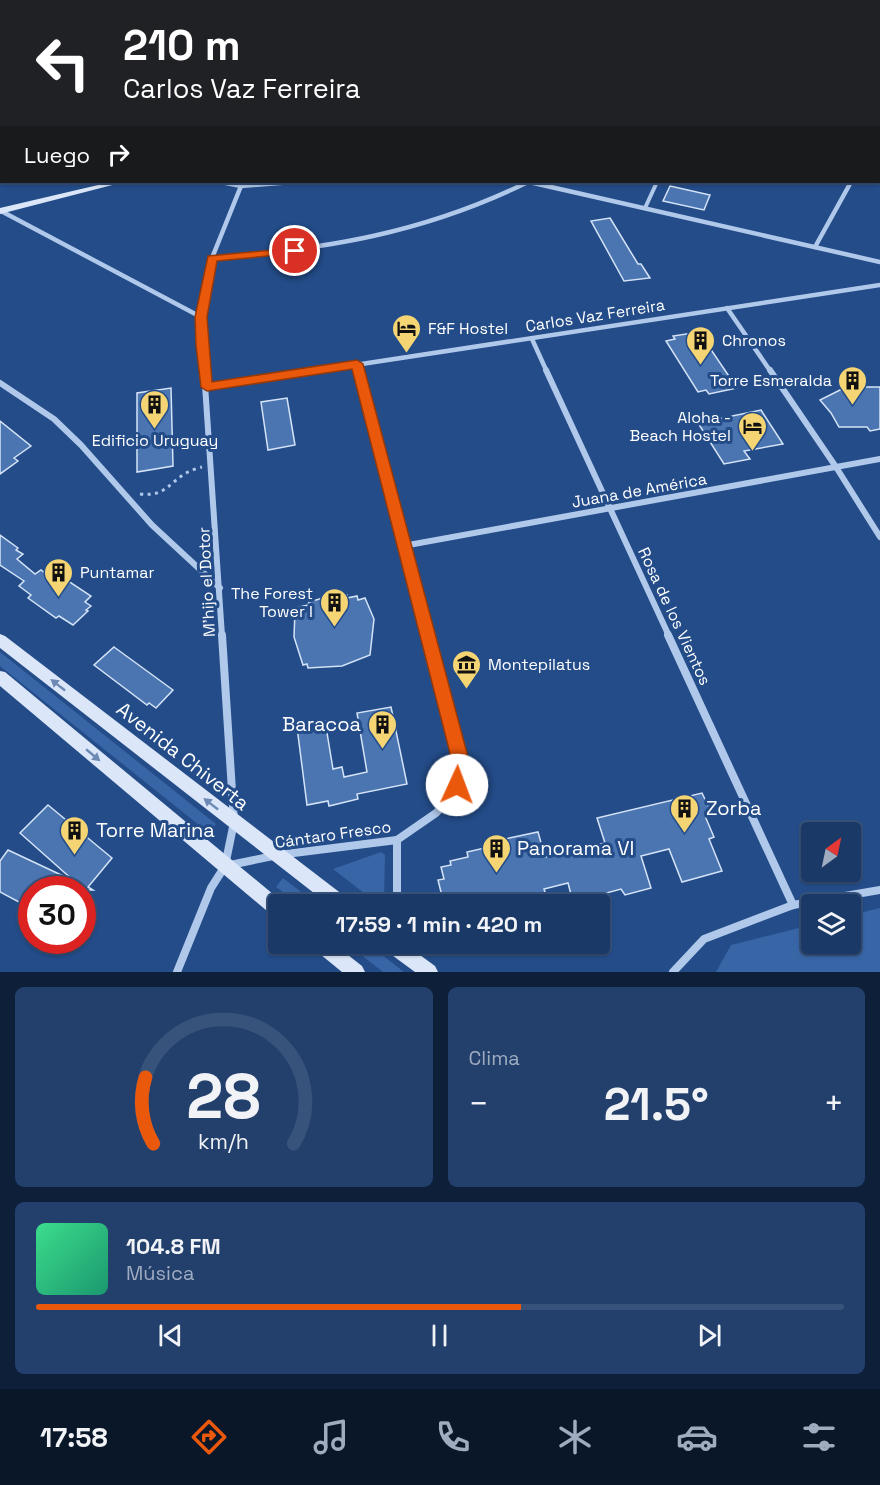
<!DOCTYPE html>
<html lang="es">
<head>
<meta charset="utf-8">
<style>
	:root { --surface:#1a3967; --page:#23406d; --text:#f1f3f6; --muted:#9facc0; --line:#38537b; --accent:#ea580c }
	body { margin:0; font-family:"Space Grotesk",sans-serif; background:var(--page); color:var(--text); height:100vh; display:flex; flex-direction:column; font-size:22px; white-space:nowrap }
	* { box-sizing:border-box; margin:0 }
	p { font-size:20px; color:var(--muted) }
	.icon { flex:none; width:33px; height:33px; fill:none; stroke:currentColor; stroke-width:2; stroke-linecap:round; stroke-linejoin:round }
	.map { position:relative; height:972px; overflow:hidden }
	.panel { display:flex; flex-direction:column; gap:15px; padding:15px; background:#0e1f39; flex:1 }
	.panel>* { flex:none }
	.top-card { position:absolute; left:0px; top:0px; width:880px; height:183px; box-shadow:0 2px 4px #0004,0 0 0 2px var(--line); background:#202124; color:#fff; overflow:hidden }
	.needle { width:39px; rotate:33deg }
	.tools { position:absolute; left:801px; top:822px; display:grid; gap:12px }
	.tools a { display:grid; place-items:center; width:60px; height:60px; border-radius:6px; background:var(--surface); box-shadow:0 2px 4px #0004,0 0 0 2px var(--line); font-size:30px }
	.speed { position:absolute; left:18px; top:876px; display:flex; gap:12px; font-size:30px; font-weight:700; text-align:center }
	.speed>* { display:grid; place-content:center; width:78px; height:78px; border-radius:50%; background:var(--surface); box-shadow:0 2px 4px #0004,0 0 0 2px var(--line); line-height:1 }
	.speed .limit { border:9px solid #d22; background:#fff; color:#111 }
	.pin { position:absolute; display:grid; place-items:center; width:51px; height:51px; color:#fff; margin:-26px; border:3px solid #fff; border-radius:50%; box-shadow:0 2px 6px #0007 }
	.me { position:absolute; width:66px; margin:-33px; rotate:2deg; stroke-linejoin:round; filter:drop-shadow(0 0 4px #0008) }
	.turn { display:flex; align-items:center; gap:21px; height:126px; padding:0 24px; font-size:27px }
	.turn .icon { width:78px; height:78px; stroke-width:2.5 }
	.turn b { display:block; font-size:42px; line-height:51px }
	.then { display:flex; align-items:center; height:57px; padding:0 24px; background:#0003; gap:12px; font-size:22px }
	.big { font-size:45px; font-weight:800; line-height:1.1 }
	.panel .widget { flex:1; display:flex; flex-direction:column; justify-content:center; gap:9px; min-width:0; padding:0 21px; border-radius:9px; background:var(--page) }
	.panel .dial { align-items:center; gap:0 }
	.dial svg { height:156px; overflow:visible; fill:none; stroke:var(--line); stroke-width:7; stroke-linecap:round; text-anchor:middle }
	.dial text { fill:var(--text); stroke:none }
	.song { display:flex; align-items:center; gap:18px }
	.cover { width:72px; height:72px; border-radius:9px; background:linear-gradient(135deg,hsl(150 70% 55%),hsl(160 70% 35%)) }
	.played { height:6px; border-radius:3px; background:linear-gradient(90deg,var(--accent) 60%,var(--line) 60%) }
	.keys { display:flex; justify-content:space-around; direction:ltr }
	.heat { display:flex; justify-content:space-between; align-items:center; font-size:33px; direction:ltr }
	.panel .tiles { flex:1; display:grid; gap:15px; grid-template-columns:1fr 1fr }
	.widget:last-child { grid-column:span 2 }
	.trip { position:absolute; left:268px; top:894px; width:342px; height:60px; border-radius:6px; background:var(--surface); box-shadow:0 2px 4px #0004,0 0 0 2px var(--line); font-weight:800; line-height:60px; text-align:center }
	.dock { display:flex; height:96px; justify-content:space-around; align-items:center; background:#0a1729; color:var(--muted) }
	.dock .icon { width:42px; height:42px }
	.dock .active { color:var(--accent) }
	.dock b { font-size:27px; color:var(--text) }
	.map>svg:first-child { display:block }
</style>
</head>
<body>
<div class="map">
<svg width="880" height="972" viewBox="0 0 880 972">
	<rect width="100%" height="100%" fill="#234c89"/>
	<!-- green -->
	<g fill="#3865a6">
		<path d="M0 652 216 824 209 833 0 666Z"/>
		<path d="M381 852 385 855 384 901 382 904H378L333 869Z"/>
		<path d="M283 878 317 904H299L276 887Z"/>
		<path d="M880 908V972H716L731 945 811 925 812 944H850L851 915Z"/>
		<path d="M347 944H368L404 972H383Z"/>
	</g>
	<!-- building -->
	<g fill="#4b75b1" stroke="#d4e3f7" stroke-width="1.5">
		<path d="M670 186 710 195 704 210 663 201Z"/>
		<path d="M610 218 638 264H641L650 278 624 281 591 221Z"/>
		<path d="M699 332 737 388 709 394 706 390 698 392 666 341 675 339 673 336Z"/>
		<path d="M856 387H880V429L870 431 867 427H839L831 413 820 400 840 390Z"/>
		<path d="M171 388 173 466 137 472V393Z"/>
		<path d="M287 398 295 445 268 450 261 402Z"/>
		<path d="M761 410 783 444 744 451 750 459 724 464 698 423Z"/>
		<path d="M0 421 31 446 14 458 18 461 0 474Z"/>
		<path d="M0 535 18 548 16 550 23 554 17 559 35 574 41 570 45 573 50 569 91 596 85 602 91 606 86 610 88 611 73 625 59 616 56 618 28 598 31 595 19 586 24 581 0 565Z"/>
		<path d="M347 595V598L357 596 358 600 365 598 374 619 370 655 342 666 308 668 307 664 303 665 294 637 295 611 299 610V607L308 605 309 602 326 597Z"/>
		<path d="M114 647 173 690 156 708 149 703 147 705 94 665Z"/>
		<path d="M391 707 407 784 357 794 358 799 329 806 328 801 307 805 297 727 325 721 333 769 342 767 344 777 367 772 357 713Z"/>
		<path d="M702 793 712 814 705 816 714 837 709 839 722 871 682 882 669 849 641 856 651 888 625 895 621 889 573 902 568 883 544 889 549 904H444L438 880 444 879 441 867 451 865 450 861 468 857 467 852 502 844 500 840 538 832 545 857 605 843 597 818Z"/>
		<path d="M48 805 112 858 88 887 93 890H32V909L0 892V861L8 850 74 881 20 833Z"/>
	</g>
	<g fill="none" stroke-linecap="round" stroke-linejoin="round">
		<!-- path -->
		<path stroke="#b0c8ea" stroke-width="3" stroke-dasharray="3 4.5" stroke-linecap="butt" d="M140 494C166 497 169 482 188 472 192 470 198 468 202 467"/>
		<!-- lane-far1 -->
		<path stroke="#b0c8ea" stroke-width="3" d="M200 2 202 0"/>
		<!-- lane -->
		<path stroke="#b0c8ea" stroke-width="4" d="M645 208 657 182"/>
		<!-- street-far3 -->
		<g stroke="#b0c8ea" stroke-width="4">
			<path d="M287 0 295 2"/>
			<path d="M618 0 633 2"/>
			<path d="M879 101V128"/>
		</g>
		<!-- street-far2 -->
		<g stroke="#b0c8ea" stroke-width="4.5">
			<path d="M221 182 241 186 293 182"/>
			<path d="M529 182 880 262"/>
			<path d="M1 211 201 317"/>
			<path d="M815 247 851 182"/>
			<path d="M212 258C327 249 424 233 528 182"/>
			<path d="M727 308 771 372"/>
			<path d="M532 339 547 372"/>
			<path d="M357 364 359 372"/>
			<path d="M205 372 201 317 212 258 241 186"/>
			<path d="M309 372 880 285"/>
		</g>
		<!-- street-far1 -->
		<g stroke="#b0c8ea" stroke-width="6">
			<path d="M204 370 222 636"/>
			<path d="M359 370 428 636"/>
			<path d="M546 370 669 636"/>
			<path d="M770 370 836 467 880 537"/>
			<path d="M0 383 54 419 81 445 152 525 220 588"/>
			<path d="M207 387 319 370"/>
			<path d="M403 546 880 459"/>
		</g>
		<!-- street -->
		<g stroke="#b0c8ea" stroke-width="8">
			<path d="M668 635 793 905"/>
			<path d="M397 840V904"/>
			<path d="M230 865 278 855 397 840 436 813 449 800 457 785 460 770 458 753 427 635"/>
			<path d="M177 972 211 888 225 866 234 822 222 635"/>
			<path d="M673 972 704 939 793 905 880 890"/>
		</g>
		<!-- secondary -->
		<g fill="#dbe6f8" fill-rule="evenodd">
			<path d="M47 0H55L45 2Z"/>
			<path d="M73 0H80L71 2Z"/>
			<path d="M99 0H107L97 2Z"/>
			<path d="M598 0H605L596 2Z"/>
			<rect x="0" y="21" width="2" height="4"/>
			<path d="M0 41H2L0 46Z"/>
			<path d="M111 182H124L0 214V208Z"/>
			<path d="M0 634 5 636 347 898 349 904H328L0 648Z"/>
			<path d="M0 671 5 672 285 904H279V918L273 916 0 686Z"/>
			<path d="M312 944H334L362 966 365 972H342L315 950Z"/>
			<path d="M382 944H405L435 966 438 972H415L385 950Z"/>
		</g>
	</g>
	<!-- one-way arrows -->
	<defs><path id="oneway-solid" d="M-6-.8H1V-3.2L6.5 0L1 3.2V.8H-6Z" transform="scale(1.5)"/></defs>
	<g fill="#6d8ab5">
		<use href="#oneway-solid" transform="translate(58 685) rotate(-142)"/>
		<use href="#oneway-solid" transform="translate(93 755) rotate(40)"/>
		<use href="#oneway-solid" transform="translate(211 804) rotate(-142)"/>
	</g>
	<!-- route -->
	<path fill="#ea580c" stroke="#983908" stroke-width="1.5" d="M295 248 300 251 298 253 217 261 207 317 212 382 357 360 363 364 467 753C468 767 469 778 464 791L457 793 451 791C448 783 451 765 450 753L352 369 207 391 201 387 196 345 195 317 208 256Z"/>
	<!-- icons -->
	<defs>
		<symbol id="hotel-pin" viewBox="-11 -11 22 30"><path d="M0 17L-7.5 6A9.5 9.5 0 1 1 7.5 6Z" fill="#f5d473" stroke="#234c89"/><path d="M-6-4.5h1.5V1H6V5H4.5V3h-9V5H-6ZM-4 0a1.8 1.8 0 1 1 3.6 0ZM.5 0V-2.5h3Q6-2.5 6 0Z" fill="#111"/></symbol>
		<symbol id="building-pin" viewBox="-11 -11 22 30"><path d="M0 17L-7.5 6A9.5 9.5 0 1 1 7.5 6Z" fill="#f5d473" stroke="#234c89"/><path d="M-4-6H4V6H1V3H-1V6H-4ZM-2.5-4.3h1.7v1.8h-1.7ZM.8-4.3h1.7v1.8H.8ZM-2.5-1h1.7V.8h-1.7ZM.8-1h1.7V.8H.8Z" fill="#111"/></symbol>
		<symbol id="museum-pin" viewBox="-11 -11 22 30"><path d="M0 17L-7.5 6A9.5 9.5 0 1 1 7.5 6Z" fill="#f5d473" stroke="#234c89"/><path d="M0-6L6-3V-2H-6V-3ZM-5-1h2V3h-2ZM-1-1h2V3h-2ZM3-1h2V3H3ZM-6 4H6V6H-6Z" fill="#111"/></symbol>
	</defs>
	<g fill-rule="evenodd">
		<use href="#hotel-pin" x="390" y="312" width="33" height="45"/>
		<use href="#building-pin" x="684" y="324" width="33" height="45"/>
		<use href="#building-pin" x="836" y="364" width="33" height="45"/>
		<use href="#building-pin" x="138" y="388" width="33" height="45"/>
		<use href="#hotel-pin" x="736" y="410" width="33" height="45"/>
		<use href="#building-pin" x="42" y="556" width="33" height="45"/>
		<use href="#building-pin" x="318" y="586" width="33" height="45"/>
		<use href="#museum-pin" x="450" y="648" width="33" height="45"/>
		<use href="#building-pin" x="366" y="708" width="33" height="45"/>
		<use href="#building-pin" x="668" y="792" width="33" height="45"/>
		<use href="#building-pin" x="58" y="814" width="33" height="45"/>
		<use href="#building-pin" x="480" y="832" width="33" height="45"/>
	</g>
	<g text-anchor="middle" stroke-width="6" stroke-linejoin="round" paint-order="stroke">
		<!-- street labels -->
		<g font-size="16" fill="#fff" stroke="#234c89">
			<text transform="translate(595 315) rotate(-9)" y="6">Carlos Vaz Ferreira</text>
			<text transform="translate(639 490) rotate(-10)" y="6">Juana de América</text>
			<text transform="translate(206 582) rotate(-93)" y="6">M'hijo el Dotor</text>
			<text transform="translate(675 616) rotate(65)" y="6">Rosa de los Vientos</text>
			<text transform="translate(333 834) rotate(-8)" y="6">Cántaro Fresco</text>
		</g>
		<!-- poi labels -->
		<g font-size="16" fill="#fff" stroke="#234c89" text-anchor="start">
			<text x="428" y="334">F&amp;F Hostel</text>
			<text x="722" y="346">Chronos</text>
			<text x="832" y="386" text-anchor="end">Torre Esmeralda</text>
			<text x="731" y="423" text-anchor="end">Aloha -<tspan x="731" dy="18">Beach Hostel</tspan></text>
			<text x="155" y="446" text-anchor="middle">Edificio Uruguay</text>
			<text x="80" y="578">Puntamar</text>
			<text x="313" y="599" text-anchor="end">The Forest<tspan x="313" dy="18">Tower I</tspan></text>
			<text x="488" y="670">Montepilatus</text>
		</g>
		<!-- near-poi labels -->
		<g font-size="20" fill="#fff" stroke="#234c89" text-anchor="start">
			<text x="361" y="731" text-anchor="end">Baracoa</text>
			<text x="706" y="815">Zorba</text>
			<text x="96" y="837">Torre Marina</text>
			<text x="517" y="855">Panorama VI</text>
		</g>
		<!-- near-street labels -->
		<g font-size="20" fill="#fff" stroke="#234c89">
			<text transform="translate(183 756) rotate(38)" y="7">Avenida Chiverta</text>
		</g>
	</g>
</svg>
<div class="tools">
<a><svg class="needle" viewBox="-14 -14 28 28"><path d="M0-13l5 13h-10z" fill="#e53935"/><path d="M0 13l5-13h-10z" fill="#9facc0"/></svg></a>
<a><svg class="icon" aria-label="layers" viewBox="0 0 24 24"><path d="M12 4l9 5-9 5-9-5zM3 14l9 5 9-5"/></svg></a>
</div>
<div class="speed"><div class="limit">30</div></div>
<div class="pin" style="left:295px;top:251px;background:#d93025"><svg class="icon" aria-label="arrive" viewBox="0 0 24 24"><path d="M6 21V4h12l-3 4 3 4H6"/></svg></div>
<svg class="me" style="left:457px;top:785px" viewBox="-20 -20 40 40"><circle r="19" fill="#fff"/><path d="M0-13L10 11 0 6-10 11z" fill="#ea580c"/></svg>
<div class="trip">17:59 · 1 min · 420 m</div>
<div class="top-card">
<div class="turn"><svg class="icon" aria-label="left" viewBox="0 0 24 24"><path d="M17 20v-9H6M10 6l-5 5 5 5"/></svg><div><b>210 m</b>Carlos Vaz Ferreira</div></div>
<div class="then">Luego<svg class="icon" aria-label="right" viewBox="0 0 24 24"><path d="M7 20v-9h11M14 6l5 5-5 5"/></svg></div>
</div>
</div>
<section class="panel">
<div class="tiles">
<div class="widget dial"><svg viewBox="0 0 100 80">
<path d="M14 69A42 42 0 1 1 86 69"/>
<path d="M14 69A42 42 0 0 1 10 35" stroke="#ea580c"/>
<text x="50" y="56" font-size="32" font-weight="700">28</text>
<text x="50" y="72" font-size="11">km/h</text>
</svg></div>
<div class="widget"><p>Clima</p>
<div class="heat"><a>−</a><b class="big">21.5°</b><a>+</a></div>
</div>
<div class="widget">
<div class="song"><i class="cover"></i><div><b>104.8 FM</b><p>Música</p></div></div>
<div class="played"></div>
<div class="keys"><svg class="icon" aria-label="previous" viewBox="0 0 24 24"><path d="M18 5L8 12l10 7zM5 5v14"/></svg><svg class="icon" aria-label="pause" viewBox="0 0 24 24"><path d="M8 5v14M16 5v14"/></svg><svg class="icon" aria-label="next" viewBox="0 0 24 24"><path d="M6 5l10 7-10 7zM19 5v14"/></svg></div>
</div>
</div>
</section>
<nav class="dock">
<b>17:58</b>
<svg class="icon active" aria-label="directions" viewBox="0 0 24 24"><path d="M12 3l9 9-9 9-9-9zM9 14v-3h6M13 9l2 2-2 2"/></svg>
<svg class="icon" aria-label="music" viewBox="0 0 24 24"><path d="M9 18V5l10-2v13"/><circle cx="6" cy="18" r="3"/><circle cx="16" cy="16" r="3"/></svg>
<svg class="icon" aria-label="phone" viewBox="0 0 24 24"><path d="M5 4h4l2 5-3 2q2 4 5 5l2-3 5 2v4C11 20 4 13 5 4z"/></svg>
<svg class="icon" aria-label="climate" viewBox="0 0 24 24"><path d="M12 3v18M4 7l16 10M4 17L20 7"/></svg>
<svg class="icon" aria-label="car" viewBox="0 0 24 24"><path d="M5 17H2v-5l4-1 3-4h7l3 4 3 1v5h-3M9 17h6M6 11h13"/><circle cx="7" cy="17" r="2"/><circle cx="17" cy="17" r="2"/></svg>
<svg class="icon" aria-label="filters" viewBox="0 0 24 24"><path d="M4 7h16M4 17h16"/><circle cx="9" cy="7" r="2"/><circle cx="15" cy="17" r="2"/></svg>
</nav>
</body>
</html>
